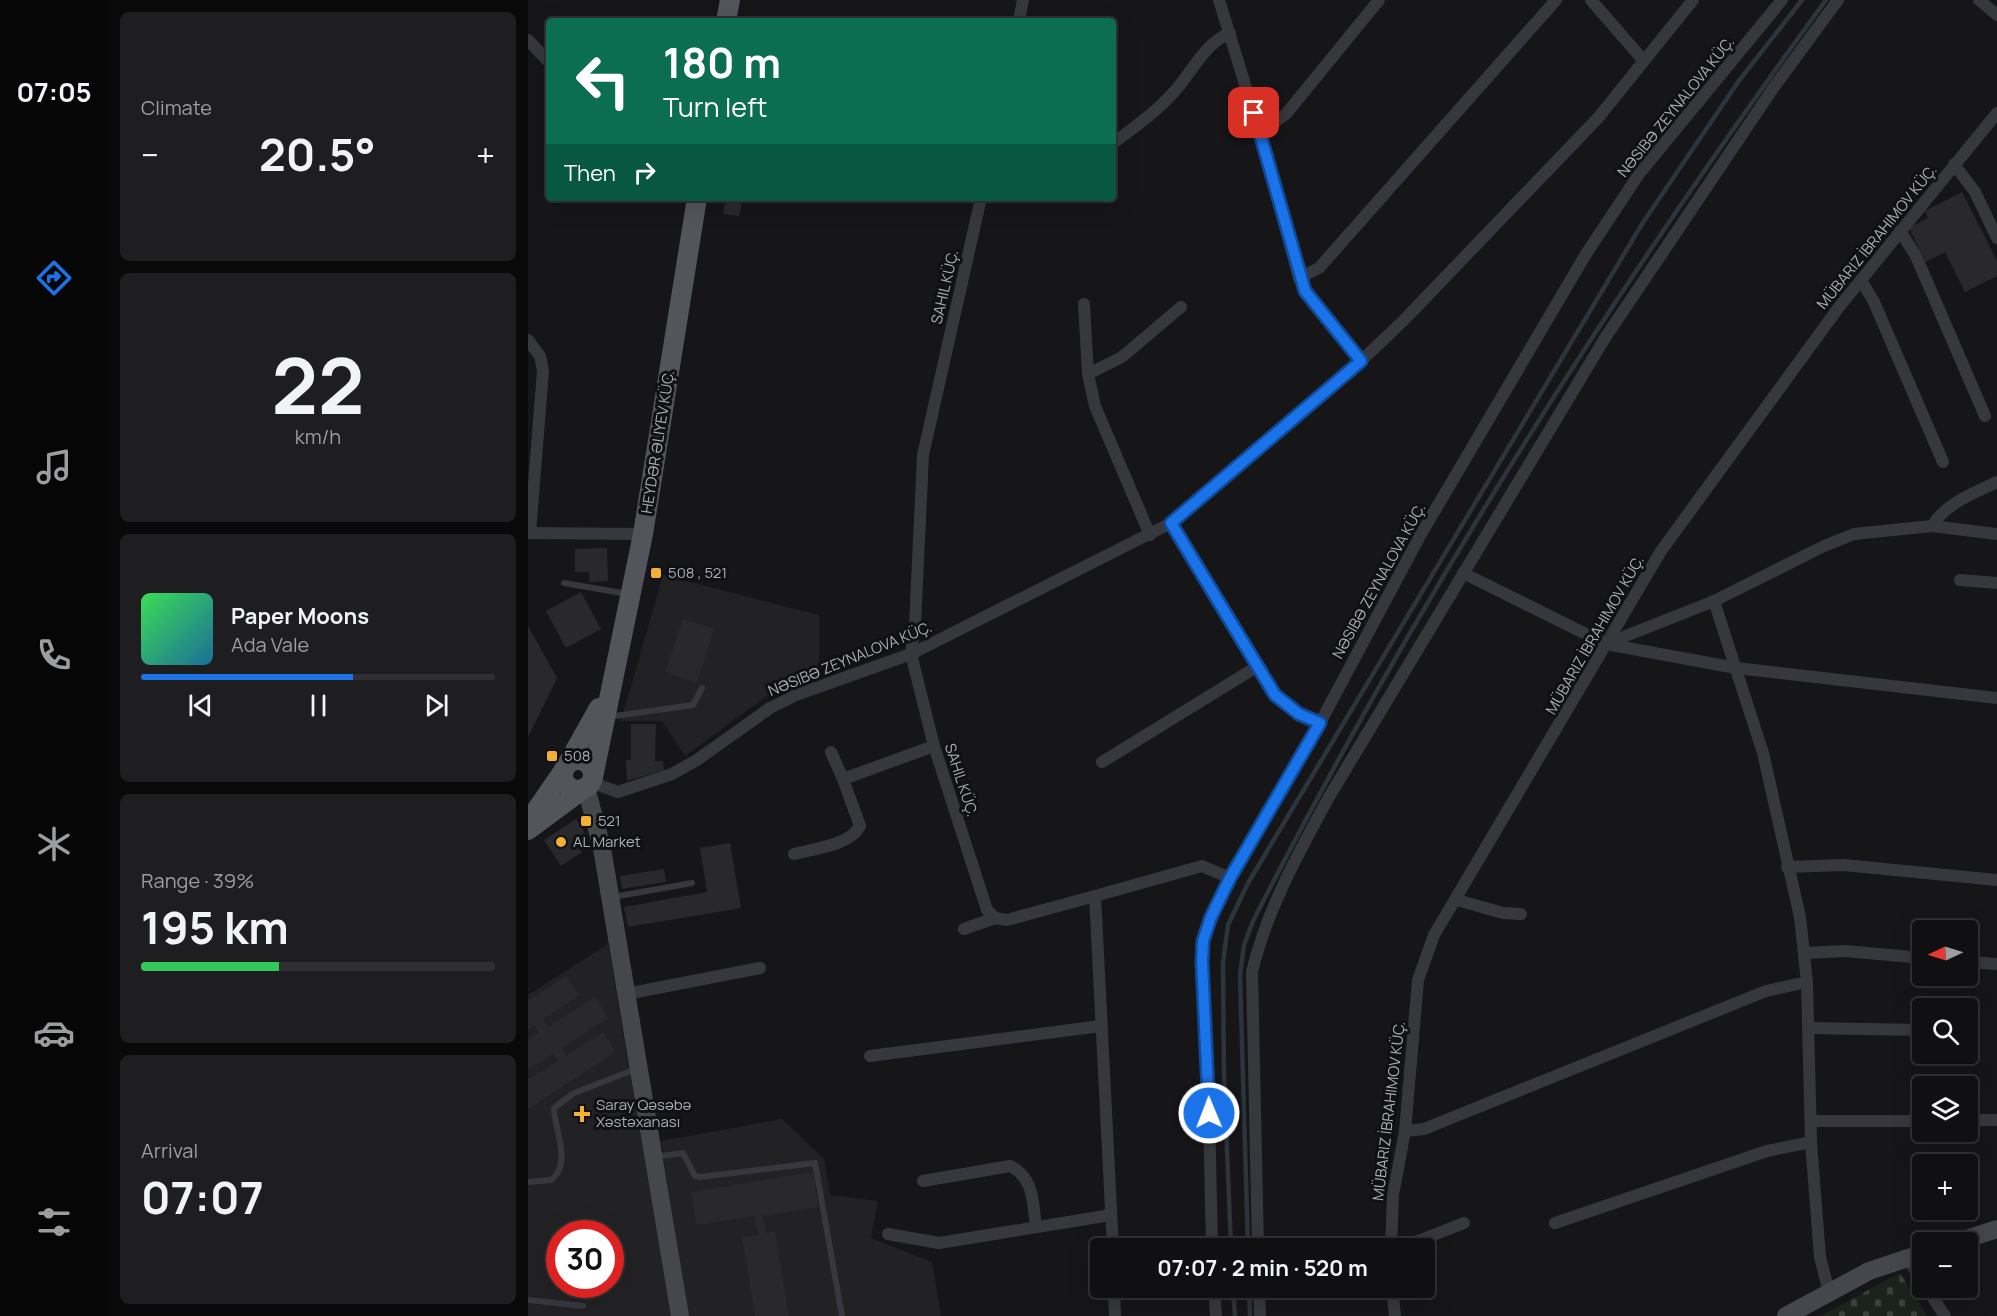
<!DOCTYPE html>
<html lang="en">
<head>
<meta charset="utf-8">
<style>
	:root { --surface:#101012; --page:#1e1e20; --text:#f1f3f6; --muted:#9c9d9f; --line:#303032; --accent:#1a73e8 }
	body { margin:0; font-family:Manrope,sans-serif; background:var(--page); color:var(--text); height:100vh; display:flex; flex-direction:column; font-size:22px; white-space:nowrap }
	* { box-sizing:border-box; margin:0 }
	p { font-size:20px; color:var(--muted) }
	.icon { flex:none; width:33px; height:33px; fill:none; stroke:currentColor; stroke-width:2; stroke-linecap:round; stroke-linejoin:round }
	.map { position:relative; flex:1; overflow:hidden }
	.side { display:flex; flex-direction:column; gap:12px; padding:12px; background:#09090a; width:420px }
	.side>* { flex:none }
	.banner { position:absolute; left:18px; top:18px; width:570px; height:183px; border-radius:6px; box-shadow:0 6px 24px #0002,0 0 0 2px var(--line); background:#0b6e4f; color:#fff; overflow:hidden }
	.needle { width:39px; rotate:266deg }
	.buttons { position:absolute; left:1384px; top:920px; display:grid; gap:12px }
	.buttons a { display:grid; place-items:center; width:66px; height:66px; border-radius:6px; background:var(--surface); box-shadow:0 6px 24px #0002,0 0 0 2px var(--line); font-size:30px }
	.speed { position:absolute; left:18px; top:1220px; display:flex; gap:12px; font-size:30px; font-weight:700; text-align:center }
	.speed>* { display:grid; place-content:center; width:78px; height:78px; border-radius:50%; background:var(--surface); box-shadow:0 6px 24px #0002,0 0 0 2px var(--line); line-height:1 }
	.speed .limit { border:9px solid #d22; background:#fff; color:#111 }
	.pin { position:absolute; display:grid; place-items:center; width:51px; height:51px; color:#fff; margin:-26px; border-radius:12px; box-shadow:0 3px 9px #0006 }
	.me { position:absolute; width:66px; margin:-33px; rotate:359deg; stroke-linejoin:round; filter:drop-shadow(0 0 4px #0008) }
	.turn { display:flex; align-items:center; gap:21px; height:126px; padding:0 18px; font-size:27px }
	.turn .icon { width:78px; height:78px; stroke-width:2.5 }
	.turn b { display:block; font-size:42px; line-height:51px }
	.then { display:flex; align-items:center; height:57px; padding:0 18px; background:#0003; gap:12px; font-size:22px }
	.big { font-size:45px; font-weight:700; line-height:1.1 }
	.side .tile { flex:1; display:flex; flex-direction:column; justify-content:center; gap:9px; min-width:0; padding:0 21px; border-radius:9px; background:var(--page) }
	.side .dial { align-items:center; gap:0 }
	.dial b { font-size:78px; line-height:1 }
	.song { display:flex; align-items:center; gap:18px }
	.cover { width:72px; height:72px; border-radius:9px; background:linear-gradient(135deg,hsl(130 70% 55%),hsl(200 70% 35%)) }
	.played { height:6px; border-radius:3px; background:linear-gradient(90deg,var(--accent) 60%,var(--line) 60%) }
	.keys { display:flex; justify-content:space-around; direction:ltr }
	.heat { display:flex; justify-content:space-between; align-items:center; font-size:33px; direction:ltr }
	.charge { height:9px; border-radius:4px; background:linear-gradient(90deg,#34c759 39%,var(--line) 0) }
	.trip { position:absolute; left:562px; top:1238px; width:345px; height:60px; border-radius:6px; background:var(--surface); box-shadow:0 6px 24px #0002,0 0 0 2px var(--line); font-weight:700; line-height:60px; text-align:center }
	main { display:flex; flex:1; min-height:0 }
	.tab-bar { display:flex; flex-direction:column; width:108px; justify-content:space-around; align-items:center; background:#060607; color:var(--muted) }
	.tab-bar .icon { width:42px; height:42px }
	.tab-bar .current { color:var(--accent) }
	.tab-bar b { font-size:27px; color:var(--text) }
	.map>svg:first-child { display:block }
</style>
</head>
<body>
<main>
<nav class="tab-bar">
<b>07:05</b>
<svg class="icon current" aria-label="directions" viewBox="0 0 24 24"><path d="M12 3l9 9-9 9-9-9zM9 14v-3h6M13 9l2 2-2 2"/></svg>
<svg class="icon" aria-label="music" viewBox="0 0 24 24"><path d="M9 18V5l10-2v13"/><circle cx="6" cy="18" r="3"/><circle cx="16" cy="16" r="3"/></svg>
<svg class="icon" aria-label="phone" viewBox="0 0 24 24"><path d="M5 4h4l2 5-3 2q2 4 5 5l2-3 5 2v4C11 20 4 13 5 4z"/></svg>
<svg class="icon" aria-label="climate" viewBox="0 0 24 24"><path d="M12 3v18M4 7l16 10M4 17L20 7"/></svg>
<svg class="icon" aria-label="car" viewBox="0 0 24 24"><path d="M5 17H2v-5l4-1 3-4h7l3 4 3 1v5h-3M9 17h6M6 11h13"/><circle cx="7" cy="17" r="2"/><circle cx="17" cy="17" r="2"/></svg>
<svg class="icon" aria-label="filters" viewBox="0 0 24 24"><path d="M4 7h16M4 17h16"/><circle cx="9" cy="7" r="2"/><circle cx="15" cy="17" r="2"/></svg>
</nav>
<section class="side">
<div class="tile"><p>Climate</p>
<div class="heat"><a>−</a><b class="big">20.5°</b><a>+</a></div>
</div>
<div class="tile dial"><b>22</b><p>km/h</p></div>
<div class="tile">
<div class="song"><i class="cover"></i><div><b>Paper Moons</b><p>Ada Vale</p></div></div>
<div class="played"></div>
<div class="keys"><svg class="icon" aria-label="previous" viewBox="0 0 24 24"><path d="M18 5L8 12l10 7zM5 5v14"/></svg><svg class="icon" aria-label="pause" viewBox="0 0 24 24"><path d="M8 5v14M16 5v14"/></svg><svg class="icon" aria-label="next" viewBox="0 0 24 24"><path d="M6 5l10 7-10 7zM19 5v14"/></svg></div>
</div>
<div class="tile"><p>Range · 39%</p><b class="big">195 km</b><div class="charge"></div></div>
<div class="tile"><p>Arrival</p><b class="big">07:07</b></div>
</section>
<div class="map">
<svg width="1469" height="1316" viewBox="0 0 1469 1316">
	<defs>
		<pattern id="cemetery-stones" width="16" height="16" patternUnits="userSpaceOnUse" patternTransform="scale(1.5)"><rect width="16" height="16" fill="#1c231d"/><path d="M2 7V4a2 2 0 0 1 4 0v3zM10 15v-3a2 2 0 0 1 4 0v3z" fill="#3a403c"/></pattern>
	</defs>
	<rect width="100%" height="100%" fill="#161618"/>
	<!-- built -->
	<g fill="#222225" fill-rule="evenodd">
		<path d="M135 575 291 615V672L255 684 157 756 134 721H93Z"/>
		<path d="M80 944 143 1316H0V995ZM32 1233H82V1284H32Z"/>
		<path d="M254 1119 296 1159 302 1195 350 1201 343 1238 404 1262 413 1316H160L133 1141Z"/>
	</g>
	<!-- cemetery -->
	<path fill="url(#cemetery-stones)" d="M1372 1273 1400 1316H1292Z"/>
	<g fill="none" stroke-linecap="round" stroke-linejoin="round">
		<!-- stream -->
		<g stroke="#2c353c" stroke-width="4.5">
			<path d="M703 1248 696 1076 695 963 700 925 720 883 1114 224 1210 82 1274 0"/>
			<path d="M720 1248 712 975 716 945 725 921C889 599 1084 292 1298 0"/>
			<path d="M705 1287 707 1316"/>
			<path d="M721 1287 722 1316"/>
		</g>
	</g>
	<!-- building -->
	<g fill="#29292c">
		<path d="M1434 192 1469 261V276L1437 292 1417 252 1398 262 1381 228 1400 218 1397 211Z"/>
		<path d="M198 198H215L211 216 195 214Z"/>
		<path d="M79 548 80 581 62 582 61 572H47V549Z"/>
		<path d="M53 592 73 629 38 648 18 611Z"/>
		<path d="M155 619 186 629 169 683 137 672Z"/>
		<path d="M0 626 29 678 0 737Z"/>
		<path d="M103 724H128L127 761H135L136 770 99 781 98 760H103Z"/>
		<path d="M48 819 58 835 48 841 54 852 33 866 16 840Z"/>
		<path d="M202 843 213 908 100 927 96 907 179 892 172 848Z"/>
		<path d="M136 869 138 882 94 889 92 876Z"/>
		<path d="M38 976 51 995 15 1019 20 1027 67 997 80 1018 34 1048 39 1055 75 1032 88 1052 0 1109V1080L30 1061 25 1054 0 1070V1039L11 1032 6 1025 0 1029V1001Z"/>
		<path d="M285 1172 290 1207 235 1216 238 1233 247 1231 261 1316H227L214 1237 230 1235 226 1216 168 1225 163 1192Z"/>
	</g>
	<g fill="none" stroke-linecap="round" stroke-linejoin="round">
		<!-- lane -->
		<g stroke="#37383d" stroke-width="6">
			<path d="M36 583 100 594"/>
			<path d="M80 717 165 705 174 688"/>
			<path d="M85 897 164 883"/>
			<path d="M127 1157 155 1153 167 1176 172 1177 287 1163 314 1316"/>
			<path d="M0 1182 23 1180C45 1164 26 1129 26 1108L46 1093 108 1069"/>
			<path d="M0 1300 55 1306"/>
		</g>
		<!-- street -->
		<g stroke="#37383d" stroke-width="12">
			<path d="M691 0 732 133 771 278 786 305 833 361"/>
			<path d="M1063 0 1116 61"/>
			<path d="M1451 0 1469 15"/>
			<path d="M491 21 495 0"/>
			<path d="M0 40 21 62"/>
			<path d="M732 133 758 114 851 0"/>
			<path d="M588 141C608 126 628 112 645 93 665 72 674 45 702 33"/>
			<path d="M1426 164 1447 192 1469 238"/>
			<path d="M453 198 395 455 387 625 383 654 406 746 459 910 467 918 479 920 567 896 585 1248"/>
			<path d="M1372 231 1388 256 1457 416"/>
			<path d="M771 278 791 268 1028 0"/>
			<path d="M1333 280 1346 302 1415 462"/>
			<path d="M556 304 560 374 567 406 622 535"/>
			<path d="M0 340 12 356 15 371 2 533"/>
			<path d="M560 374 594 357 653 307"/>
			<path d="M643 523 747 695 771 714 792 723"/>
			<path d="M1404 526C1418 503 1446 493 1469 482"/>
			<path d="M0 533 115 534"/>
			<path d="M935 573 1078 644 1208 668 1469 698"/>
			<path d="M1432 580 1469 583"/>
			<path d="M1186 601 1235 753 1272 917 1279 982 1283 1142 1292 1257 1301 1292"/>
			<path d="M1080 643 1186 601 1296 546 1326 534 1404 526 1469 534"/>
			<path d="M303 752 315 779"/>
			<path d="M574 762 730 666"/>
			<path d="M62 782 90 792 144 774 169 760 242 708 268 695 383 654 643 523 833 361 875 321 1070 118 1165 0"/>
			<path d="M266 854C287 848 321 846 332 826L315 779 406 746"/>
			<path d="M1259 867 1316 865 1469 880"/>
			<path d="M567 896 674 866 702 878"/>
			<path d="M929 900 975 913 993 914"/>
			<path d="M436 929 467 918"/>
			<path d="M1277 953 1317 951 1395 958"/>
			<path d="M1440 962 1469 964"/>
			<path d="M98 994 232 968"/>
			<path d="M1281 1028 1395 1030"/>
			<path d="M342 1056 573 1026"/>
			<path d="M1440 1120H1469"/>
			<path d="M1283 1121H1395"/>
			<path d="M877 1131 896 1129 1238 991 1279 982"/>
			<path d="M395 1181 482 1166C506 1177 505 1204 508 1227"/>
			<path d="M1027 1223 1239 1151 1283 1142"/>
			<path d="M360 1234 411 1243 583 1215"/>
			<path d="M684 1248 680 1066 673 961 675 941 683 917 702 878 792 723 893 534 1058 254 1111 174 1254 0"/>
			<path d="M730 1248 724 972C739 909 770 854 801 797L1077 338 1246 87 1310 0"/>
			<path d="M863 1248 865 1195 877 1131 890 980 906 935 1133 551 1311 307 1469 113"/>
			<path d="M872 1248 936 1223"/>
			<path d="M1379 1258 1395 1282"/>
			<path d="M586 1287 587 1316"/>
			<path d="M686 1287 688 1316"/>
			<path d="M731 1287 732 1316"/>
			<path d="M864 1287 867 1316"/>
			<path d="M1398 1287 1417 1316"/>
		</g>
		<!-- secondary -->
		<g stroke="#45474d" stroke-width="18">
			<path d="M58 787 74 848 152 1316"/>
			<path d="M1429 1242 1469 1229"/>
			<path d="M1258 1316 1341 1271 1395 1253"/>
		</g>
		<!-- primary -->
		<g stroke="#53555c" stroke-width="20">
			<path d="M198 21 202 0"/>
			<circle cx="50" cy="775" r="15"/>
			<path d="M39 765 71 708"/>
			<path d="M65 777 115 534 169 198"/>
			<path d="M0 822 36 770"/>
			<path d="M0 830 58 787"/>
		</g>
	</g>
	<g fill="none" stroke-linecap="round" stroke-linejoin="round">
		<defs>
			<path id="route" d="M681 1113 674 962 675 941 683 917 702 878 792 723 771 714 747 695 643 523 833 361 777 291 726 113"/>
		</defs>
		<!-- route casing -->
		<use href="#route" stroke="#114b97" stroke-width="15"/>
		<!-- route -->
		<use href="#route" stroke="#1a73e8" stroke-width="10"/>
	</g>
	<!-- markers -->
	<g fill="#f2b134" stroke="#111113" stroke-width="2">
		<rect x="122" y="567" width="12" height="12" rx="3"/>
		<rect x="18" y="750" width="12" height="12" rx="3"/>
		<rect x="52" y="815" width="12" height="12" rx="3"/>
		<circle cx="33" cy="842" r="6"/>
		<path d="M51 1105h6v6h6v6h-6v6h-6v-6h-6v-6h6z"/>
	</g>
	<g text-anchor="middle" stroke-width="6" stroke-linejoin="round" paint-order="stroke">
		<!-- street labels -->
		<g font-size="15" fill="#a8adb8" stroke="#111113">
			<text transform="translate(1148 107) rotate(-51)" y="5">NƏSIBƏ ZEYNALOVA KÜÇ.</text>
			<text transform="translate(1349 237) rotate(-51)" y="5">MÜBARIZ İBRAHIMOV KÜÇ.</text>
			<text transform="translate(417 287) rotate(-77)" y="5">SAHIL KÜÇ.</text>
			<text transform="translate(130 442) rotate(-81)" y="5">HEYDƏR ƏLIYEV KÜÇ.</text>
			<text transform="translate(851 581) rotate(-61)" y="5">NƏSIBƏ ZEYNALOVA KÜÇ.</text>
			<text transform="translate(1067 635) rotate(-60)" y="5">MÜBARIZ İBRAHIMOV KÜÇ.</text>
			<text transform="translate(322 659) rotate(-22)" y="5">NƏSIBƏ ZEYNALOVA KÜÇ.</text>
			<text transform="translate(433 780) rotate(72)" y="5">SAHIL KÜÇ.</text>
			<text transform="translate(861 1111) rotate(-83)" y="5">MÜBARIZ İBRAHIMOV KÜÇ.</text>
		</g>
		<!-- poi labels -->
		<g font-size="15" fill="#a8adb8" stroke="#111113" text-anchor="start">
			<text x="140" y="578">508 , 521</text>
			<text x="36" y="761">508</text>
			<text x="70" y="826">521</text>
			<text x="45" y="847">AL Market</text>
			<text x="68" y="1110">Saray Qəsəbə<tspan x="68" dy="17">Xəstəxanası</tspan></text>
		</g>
	</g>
</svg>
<div class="buttons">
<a><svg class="needle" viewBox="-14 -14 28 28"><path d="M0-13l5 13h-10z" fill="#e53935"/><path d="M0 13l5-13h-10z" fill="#9c9d9f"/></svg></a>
<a><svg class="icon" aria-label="search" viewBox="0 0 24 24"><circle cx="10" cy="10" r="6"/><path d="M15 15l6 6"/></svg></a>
<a><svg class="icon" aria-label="layers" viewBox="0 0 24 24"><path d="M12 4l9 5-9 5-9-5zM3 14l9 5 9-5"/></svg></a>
<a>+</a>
<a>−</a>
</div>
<div class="speed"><div class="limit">30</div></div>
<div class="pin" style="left:726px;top:113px;background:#d93025"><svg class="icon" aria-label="arrive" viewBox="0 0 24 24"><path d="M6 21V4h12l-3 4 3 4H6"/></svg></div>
<svg class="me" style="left:681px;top:1113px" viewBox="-20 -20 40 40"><circle r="17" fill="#1a73e8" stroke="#fff" stroke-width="3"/><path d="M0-11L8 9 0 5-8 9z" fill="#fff"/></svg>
<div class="trip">07:07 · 2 min · 520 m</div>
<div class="banner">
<div class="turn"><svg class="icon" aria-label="left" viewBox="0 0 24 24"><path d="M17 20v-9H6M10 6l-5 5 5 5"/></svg><div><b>180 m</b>Turn left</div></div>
<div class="then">Then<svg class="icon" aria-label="right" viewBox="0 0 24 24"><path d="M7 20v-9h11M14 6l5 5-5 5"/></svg></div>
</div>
</div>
</main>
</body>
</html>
